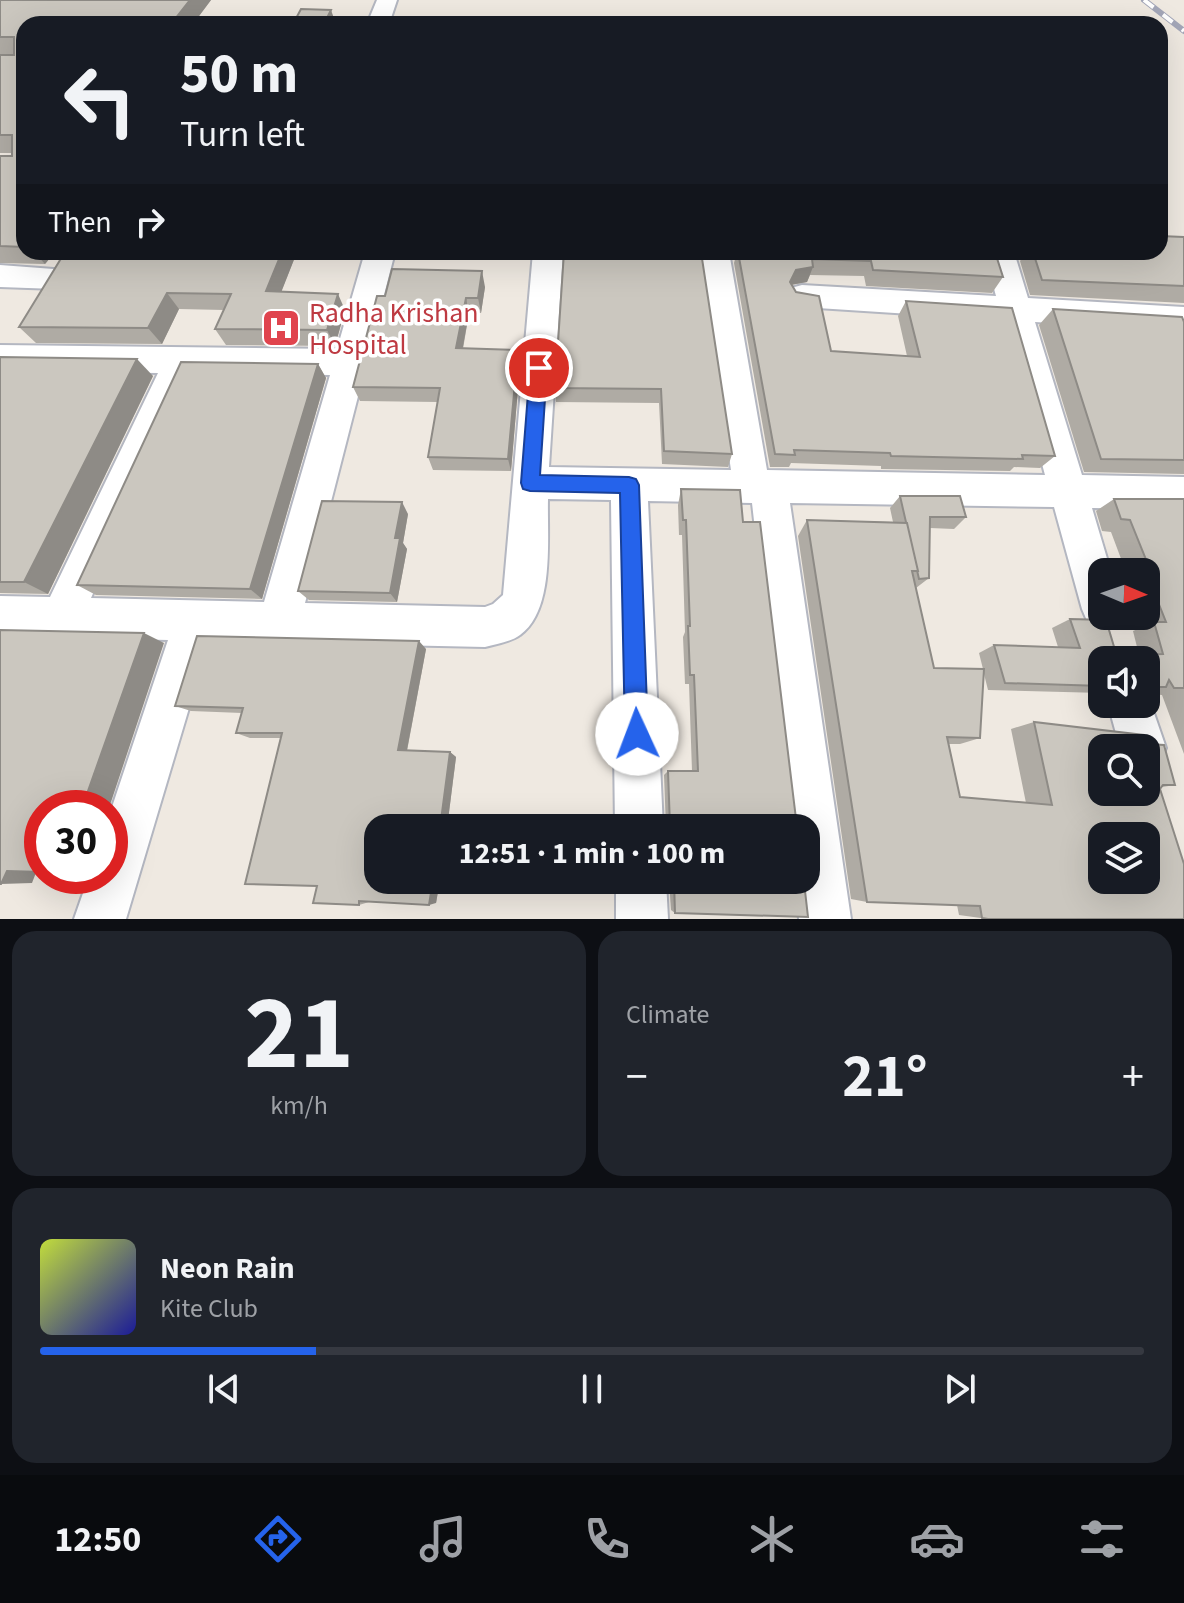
<!DOCTYPE html>
<html lang="en">
<head>
<meta charset="utf-8">
<style>
	:root { --surface:#171b24; --page:#20242c; --text:#f1f3f6; --muted:#9ea1a6; --line:#363941; --accent:#2563eb }
	body { margin:0; font-family:"Source Sans 3",sans-serif; background:var(--page); color:var(--text); height:100vh; display:flex; flex-direction:column; font-size:30px; white-space:nowrap }
	* { box-sizing:border-box; margin:0 }
	p { font-size:26px; color:var(--muted) }
	.icon { flex:none; width:44px; height:44px; fill:none; stroke:currentColor; stroke-width:2; stroke-linecap:round; stroke-linejoin:round }
	.map { position:relative; height:919px; overflow:hidden }
	.sheet { display:flex; flex-direction:column; gap:12px; padding:12px; background:#0d0f14; flex:1 }
	.sheet>* { flex:none }
	.top-card { position:absolute; left:16px; top:16px; width:1152px; height:244px; border-radius:24px; box-shadow:0 8px 32px #0002; background:#171b24; color:var(--text); overflow:hidden }
	.needle { width:52px; rotate:92deg }
	.controls { position:absolute; left:1088px; top:558px; display:grid; gap:16px }
	.controls a { display:grid; place-items:center; width:72px; height:72px; border-radius:16px; background:var(--surface); box-shadow:0 8px 32px #0002; font-size:40px }
	.speed { position:absolute; left:24px; top:790px; display:flex; gap:16px; font-size:40px; font-weight:700; text-align:center }
	.speed>* { display:grid; place-content:center; width:104px; height:104px; border-radius:50%; background:var(--surface); box-shadow:0 8px 32px #0002; line-height:1 }
	.speed .limit { border:12px solid #d22; background:#fff; color:#111 }
	.pin { position:absolute; display:grid; place-items:center; width:68px; height:68px; color:#fff; margin:-34px; border:4px solid #fff; border-radius:50%; box-shadow:0 2px 8px #0007 }
	.me { position:absolute; width:88px; margin:-44px; rotate:358deg; stroke-linejoin:round; filter:drop-shadow(0 0 6px #0008) }
	.turn { display:flex; align-items:center; gap:28px; height:168px; padding:0 32px; font-size:36px }
	.turn .icon { width:104px; height:104px; stroke-width:2.5 }
	.turn b { display:block; font-size:56px; line-height:68px }
	.then { display:flex; align-items:center; height:76px; padding:0 32px; background:#0003; gap:16px; font-size:30px }
	.big { font-size:60px; font-weight:700; line-height:1.1 }
	.sheet .widget { flex:1; display:flex; flex-direction:column; justify-content:center; gap:12px; min-width:0; padding:0 28px; border-radius:24px; background:var(--page) }
	.sheet .dial { align-items:center; gap:0 }
	.dial b { font-size:104px; line-height:1 }
	.song { display:flex; align-items:center; gap:24px }
	.cover { width:96px; height:96px; border-radius:12px; background:linear-gradient(135deg,hsl(70 70% 55%),hsl(240 70% 35%)) }
	.played { height:8px; border-radius:4px; background:linear-gradient(90deg,var(--accent) 25%,var(--line) 25%) }
	.keys { display:flex; justify-content:space-around; direction:ltr }
	.heat { display:flex; justify-content:space-between; align-items:center; font-size:44px; direction:ltr }
	.sheet .tiles { flex:1; display:grid; gap:12px; grid-template-columns:1fr 1fr }
	.widget:last-child { grid-column:span 2 }
	.trip { position:absolute; left:364px; top:814px; width:456px; height:80px; border-radius:24px; background:var(--surface); box-shadow:0 8px 32px #0002; font-weight:700; line-height:80px; text-align:center }
	.tabs { display:flex; height:128px; justify-content:space-around; align-items:center; background:#090b0e; color:var(--muted) }
	.tabs .icon { width:56px; height:56px }
	.tabs .current { color:var(--accent) }
	.tabs b { font-size:36px; color:var(--text) }
	.map>svg:first-child { display:block }
</style>
</head>
<body>
<div class="map">
<svg width="1184" height="919" viewBox="0 0 1184 919">
	<rect width="100%" height="100%" fill="#efe9e1"/>
	<g fill="none" stroke-linecap="round" stroke-linejoin="round">
		<defs>
			<g id="street">
				<path d="M377 0H397L389 24H367Z"/>
				<path d="M365 252H395L305 603 485 607 493 604 503 595 533 252H563L549 467 731 470 699 252H729L767 470 1045 475 1003 320 802 307 791 304 787 296 791 288 802 285 996 296 984 252H1014L1028 298 1184 307V331L1035 322 1082 475 1184 477V509L1092 508 1111 572H1102V616H1119L1116 623 1102 629 1088 623 1082 609 1054 507 790 503 851 919H799L795 880H806V828H789L752 503 648 501 663 828H615L611 500 548 499C547 538 555 610 520 635 511 642 496 644 485 647L209 641 126 919H74L89 876H110V813L168 640 0 636V596L50 597 158 373 0 371V345L337 349ZM191 373 330 375 264 602 91 598Z"/>
				<path d="M0 265 67 270 71 278 67 286 56 289 0 287Z"/>
				<path d="M1146 690 1166 748 1159 764 1146 769V748H1120L1108 704H1146Z"/>
				<path d="M616 880H666L668 919H616Z"/>
			</g>
		</defs>
		<!-- street casing -->
		<use href="#street" stroke="#b4b7c1" stroke-width="4"/>
		<!-- street -->
		<use href="#street" fill="#fff" fill-rule="evenodd"/>
		<defs>
			<path id="rail" d="M1144 0 1184 31"/>
		</defs>
		<!-- rail casing -->
		<use href="#rail" stroke="#a3a6b8" stroke-width="6"/>
		<!-- rail -->
		<use href="#rail" stroke="#fff" stroke-width="4" stroke-dasharray="12" stroke-linecap="butt"/>
	</g>
	<!-- wall -->
	<g fill="#afaba4">
		<path d="M0 0H211L193 24H24V252H55L45 264 0 263V156H12V153H0V55L14 54H0Z"/>
		<path d="M1184 237V303L1030 295 1020 261 1027 252H1160Z"/>
		<path d="M65 252H325L323 258 295 257 281 292 345 310 335 346 226 345 215 329 224 310 179 309 162 344 36 343 19 327Z"/>
		<path d="M564 252 732 454 728 467 662 464 659 403 556 402 555 388Z"/>
		<path d="M737 252H995L1003 277 992 293 866 286 864 276 810 275 807 282 791 285 831 351 907 356 898 316 906 301 1055 456 1040 468 1014 467 1010 471 881 469V466L791 463 789 467H770L734 263Z"/>
		<path d="M485 287 481 313H469L463 349 520 365 511 471 433 470 428 457 438 402 360 401 353 387 385 296Z"/>
		<path d="M1053 309 1184 322V474L1084 472 1039 325Z"/>
		<path d="M0 357 153 376 48 594 0 593Z"/>
		<path d="M318 364 326 378 262 599 96 595 77 585Z"/>
		<path d="M681 489 743 522 797 827 666 828 664 775 668 771H692L689 684H685L683 637 685 632 682 535H679L678 505Z"/>
		<path d="M900 496 966 517 954 529 930 528 929 578 916 588 934 668 983 669 979 653 994 645 1058 647 1052 628 1070 619 1118 658 1126 655H1139L1133 631 1142 627 1138 616H1146V572H1126L1111 532 1102 531 1096 511 1114 499H1184V754L1162 695 1151 694 1149 692 1146 693V660H1102V693L988 690 984 674 980 738 960 744H949L960 797 1026 803 1011 729 1034 722 1148 744 1175 785 1162 787 988 919 959 915 957 905 867 902 851 899 798 536 807 520 893 522 890 508Z"/>
		<path d="M408 514 403 543 407 549 397 602 309 600 298 591Z"/>
		<path d="M426 649 407 751 450 752 456 757 447 828H378V880H440L436 903 369 902 359 905 317 886 281 738H250L236 733 242 713 191 711 175 706Z"/>
		<path d="M669 880H806L675 913 671 910Z"/>
	</g>
	<!-- shaded-wall -->
	<g fill="#8e8b86">
		<path d="M190 0H211L193 24H171Z"/>
		<path d="M331 10 336 24H324Z"/>
		<path d="M34 252H55L45 264Z"/>
		<path d="M282 252H292L295 257 275 308 266 291Z"/>
		<path d="M813 267 807 282 790 285V282L796 270Z"/>
		<path d="M482 271 485 287 481 313 478 298Z"/>
		<path d="M167 293 179 309 162 344 148 328Z"/>
		<path d="M338 294 345 310 335 346 327 330Z"/>
		<path d="M466 298 469 313 460 363 456 348Z"/>
		<path d="M518 350 520 365 511 471 508 459Z"/>
		<path d="M137 359 153 376 48 594 24 582Z"/>
		<path d="M318 364 326 378 262 599 250 589Z"/>
		<path d="M402 502 408 514 403 543 407 549 397 602 390 593 395 538Z"/>
		<path d="M144 633 164 643 109 808H82Z"/>
		<path d="M419 641 426 649 406 755 398 750Z"/>
		<path d="M450 752 456 757 447 828H440Z"/>
		<path d="M37 870 32 883 1 884 7 871Z"/>
		<path d="M433 880H440L436 903 429 905Z"/>
	</g>
	<!-- building -->
	<g fill="#cbc7bf" stroke="#8e8b86" stroke-width="2" fill-rule="evenodd">
		<path d="M0 0H190L171 24H24V247L0 246V156H12V135H0V55H14V37H0Z"/>
		<path d="M301 9 331 10 324 24H293Z"/>
		<path d="M1160 236 1184 237V286L1042 280 1033 252H1160Z"/>
		<path d="M65 252H282L266 291 338 294 327 330 215 329 231 294 167 293 148 328 19 327Z"/>
		<path d="M564 252H701L732 454 664 451 661 389 555 388Z"/>
		<path d="M738 252H995L1003 277 873 270 871 261 812 259 813 267 796 270 790 282 796 292 819 296 831 351 920 357 906 301 1012 308 1055 456 1022 455 1023 459 891 456 890 453 794 450 795 455 775 454Z"/>
		<path d="M392 269 482 271 478 298H466L456 348 518 350 508 459 428 457 440 388 353 387 377 296H385Z"/>
		<path d="M1053 309 1182 317 1184 322V460L1101 459Z"/>
		<path d="M0 357 137 359 24 582H0Z"/>
		<path d="M181 362 318 364 250 589 77 585Z"/>
		<path d="M681 489 740 490 743 522H760L797 827 806 828H667L670 826 668 771H698L694 675H690L688 626H690L686 520H683Z"/>
		<path d="M900 496H960L966 517H930L929 578 919 579Z"/>
		<path d="M1114 499H1184V688H1174L1169 680 1166 687H1146V660H1126V655L1163 654 1154 622H1166L1146 572H1151L1130 520 1121 519Z"/>
		<path d="M322 501 402 502 395 538H400L390 593 298 591Z"/>
		<path d="M807 520 907 523 918 571H912L934 668 984 669 980 738 947 737 960 797 1052 805 1034 722 1144 735 1148 744 1164 745 1175 785H1163L1160 789 1184 864V919H988L982 918 980 906 867 902ZM1102 748H1146V792H1102ZM1102 836H1146V880H1102Z"/>
		<path d="M1070 619 1106 620 1118 660H1102V686L1005 683 994 645 1080 648Z"/>
		<path d="M0 630 144 633 82 808H42V872L7 871 1 884H0Z"/>
		<path d="M197 636 419 641 398 750 450 752 440 828H378V880H433L429 905 359 901V905L313 903 317 886 245 884 282 733H236L243 708 175 706Z"/>
		<path d="M806 828 815 830 816 878 804 882 808 917 675 913 674 881 670 880H806Z"/>
	</g>
	<!-- route -->
	<path fill="#2563eb" stroke="#184099" stroke-width="2" d="M539 361 547 368 540 475 629 477 636 479 639 485 648 734 645 742 637 746 629 742 625 734 620 493 530 491 523 489 521 483 530 368Z"/>
	<!-- icons -->
	<defs>
		<symbol id="hospital-square" viewBox="-11 -11 22 22"><rect x="-9" y="-9" width="18" height="18" rx="4" fill="#e0444e" stroke="#fff"/><path d="M-5-5h3v3.5h4V-5h3V5h-3V1.5h-4V5h-3Z" fill="#fff"/></symbol>
	</defs>
	<g fill-rule="evenodd">
		<use href="#hospital-square" x="259" y="306" width="44" height="44"/>
	</g>
	<g text-anchor="middle" stroke-width="7" stroke-linejoin="round" paint-order="stroke">
		<!-- health labels -->
		<g font-size="28" fill="#be3a42" stroke="#fff" text-anchor="start">
			<text x="309" y="322">Radha Krishan<tspan x="309" dy="32">Hospital</tspan></text>
		</g>
	</g>
</svg>
<div class="controls">
<a><svg class="needle" viewBox="-14 -14 28 28"><path d="M0-13l5 13h-10z" fill="#e53935"/><path d="M0 13l5-13h-10z" fill="#9ea1a6"/></svg></a>
<a><svg class="icon" aria-label="sound" viewBox="0 0 24 24"><path d="M4 9h4l5-4v14l-5-4H4zM17 9q2 3 0 6"/></svg></a>
<a><svg class="icon" aria-label="search" viewBox="0 0 24 24"><circle cx="10" cy="10" r="6"/><path d="M15 15l6 6"/></svg></a>
<a><svg class="icon" aria-label="layers" viewBox="0 0 24 24"><path d="M12 4l9 5-9 5-9-5zM3 14l9 5 9-5"/></svg></a>
</div>
<div class="speed"><div class="limit">30</div></div>
<div class="pin" style="left:539px;top:368px;background:#d93025"><svg class="icon" aria-label="arrive" viewBox="0 0 24 24"><path d="M6 21V4h12l-3 4 3 4H6"/></svg></div>
<svg class="me" style="left:637px;top:734px" viewBox="-20 -20 40 40"><circle r="19" fill="#fff"/><path d="M0-13L10 11 0 6-10 11z" fill="#2563eb"/></svg>
<div class="trip">12:51 · 1 min · 100 m</div>
<div class="top-card">
<div class="turn"><svg class="icon" aria-label="left" viewBox="0 0 24 24"><path d="M17 20v-9H6M10 6l-5 5 5 5"/></svg><div><b>50 m</b>Turn left</div></div>
<div class="then">Then<svg class="icon" aria-label="right" viewBox="0 0 24 24"><path d="M7 20v-9h11M14 6l5 5-5 5"/></svg></div>
</div>
</div>
<section class="sheet">
<div class="tiles">
<div class="widget dial"><b>21</b><p>km/h</p></div>
<div class="widget"><p>Climate</p>
<div class="heat"><a>−</a><b class="big">21°</b><a>+</a></div>
</div>
<div class="widget">
<div class="song"><i class="cover"></i><div><b>Neon Rain</b><p>Kite Club</p></div></div>
<div class="played"></div>
<div class="keys"><svg class="icon" aria-label="previous" viewBox="0 0 24 24"><path d="M18 5L8 12l10 7zM5 5v14"/></svg><svg class="icon" aria-label="pause" viewBox="0 0 24 24"><path d="M8 5v14M16 5v14"/></svg><svg class="icon" aria-label="next" viewBox="0 0 24 24"><path d="M6 5l10 7-10 7zM19 5v14"/></svg></div>
</div>
</div>
</section>
<nav class="tabs">
<b>12:50</b>
<svg class="icon current" aria-label="directions" viewBox="0 0 24 24"><path d="M12 3l9 9-9 9-9-9zM9 14v-3h6M13 9l2 2-2 2"/></svg>
<svg class="icon" aria-label="music" viewBox="0 0 24 24"><path d="M9 18V5l10-2v13"/><circle cx="6" cy="18" r="3"/><circle cx="16" cy="16" r="3"/></svg>
<svg class="icon" aria-label="phone" viewBox="0 0 24 24"><path d="M5 4h4l2 5-3 2q2 4 5 5l2-3 5 2v4C11 20 4 13 5 4z"/></svg>
<svg class="icon" aria-label="climate" viewBox="0 0 24 24"><path d="M12 3v18M4 7l16 10M4 17L20 7"/></svg>
<svg class="icon" aria-label="car" viewBox="0 0 24 24"><path d="M5 17H2v-5l4-1 3-4h7l3 4 3 1v5h-3M9 17h6M6 11h13"/><circle cx="7" cy="17" r="2"/><circle cx="17" cy="17" r="2"/></svg>
<svg class="icon" aria-label="filters" viewBox="0 0 24 24"><path d="M4 7h16M4 17h16"/><circle cx="9" cy="7" r="2"/><circle cx="15" cy="17" r="2"/></svg>
</nav>
</body>
</html>
